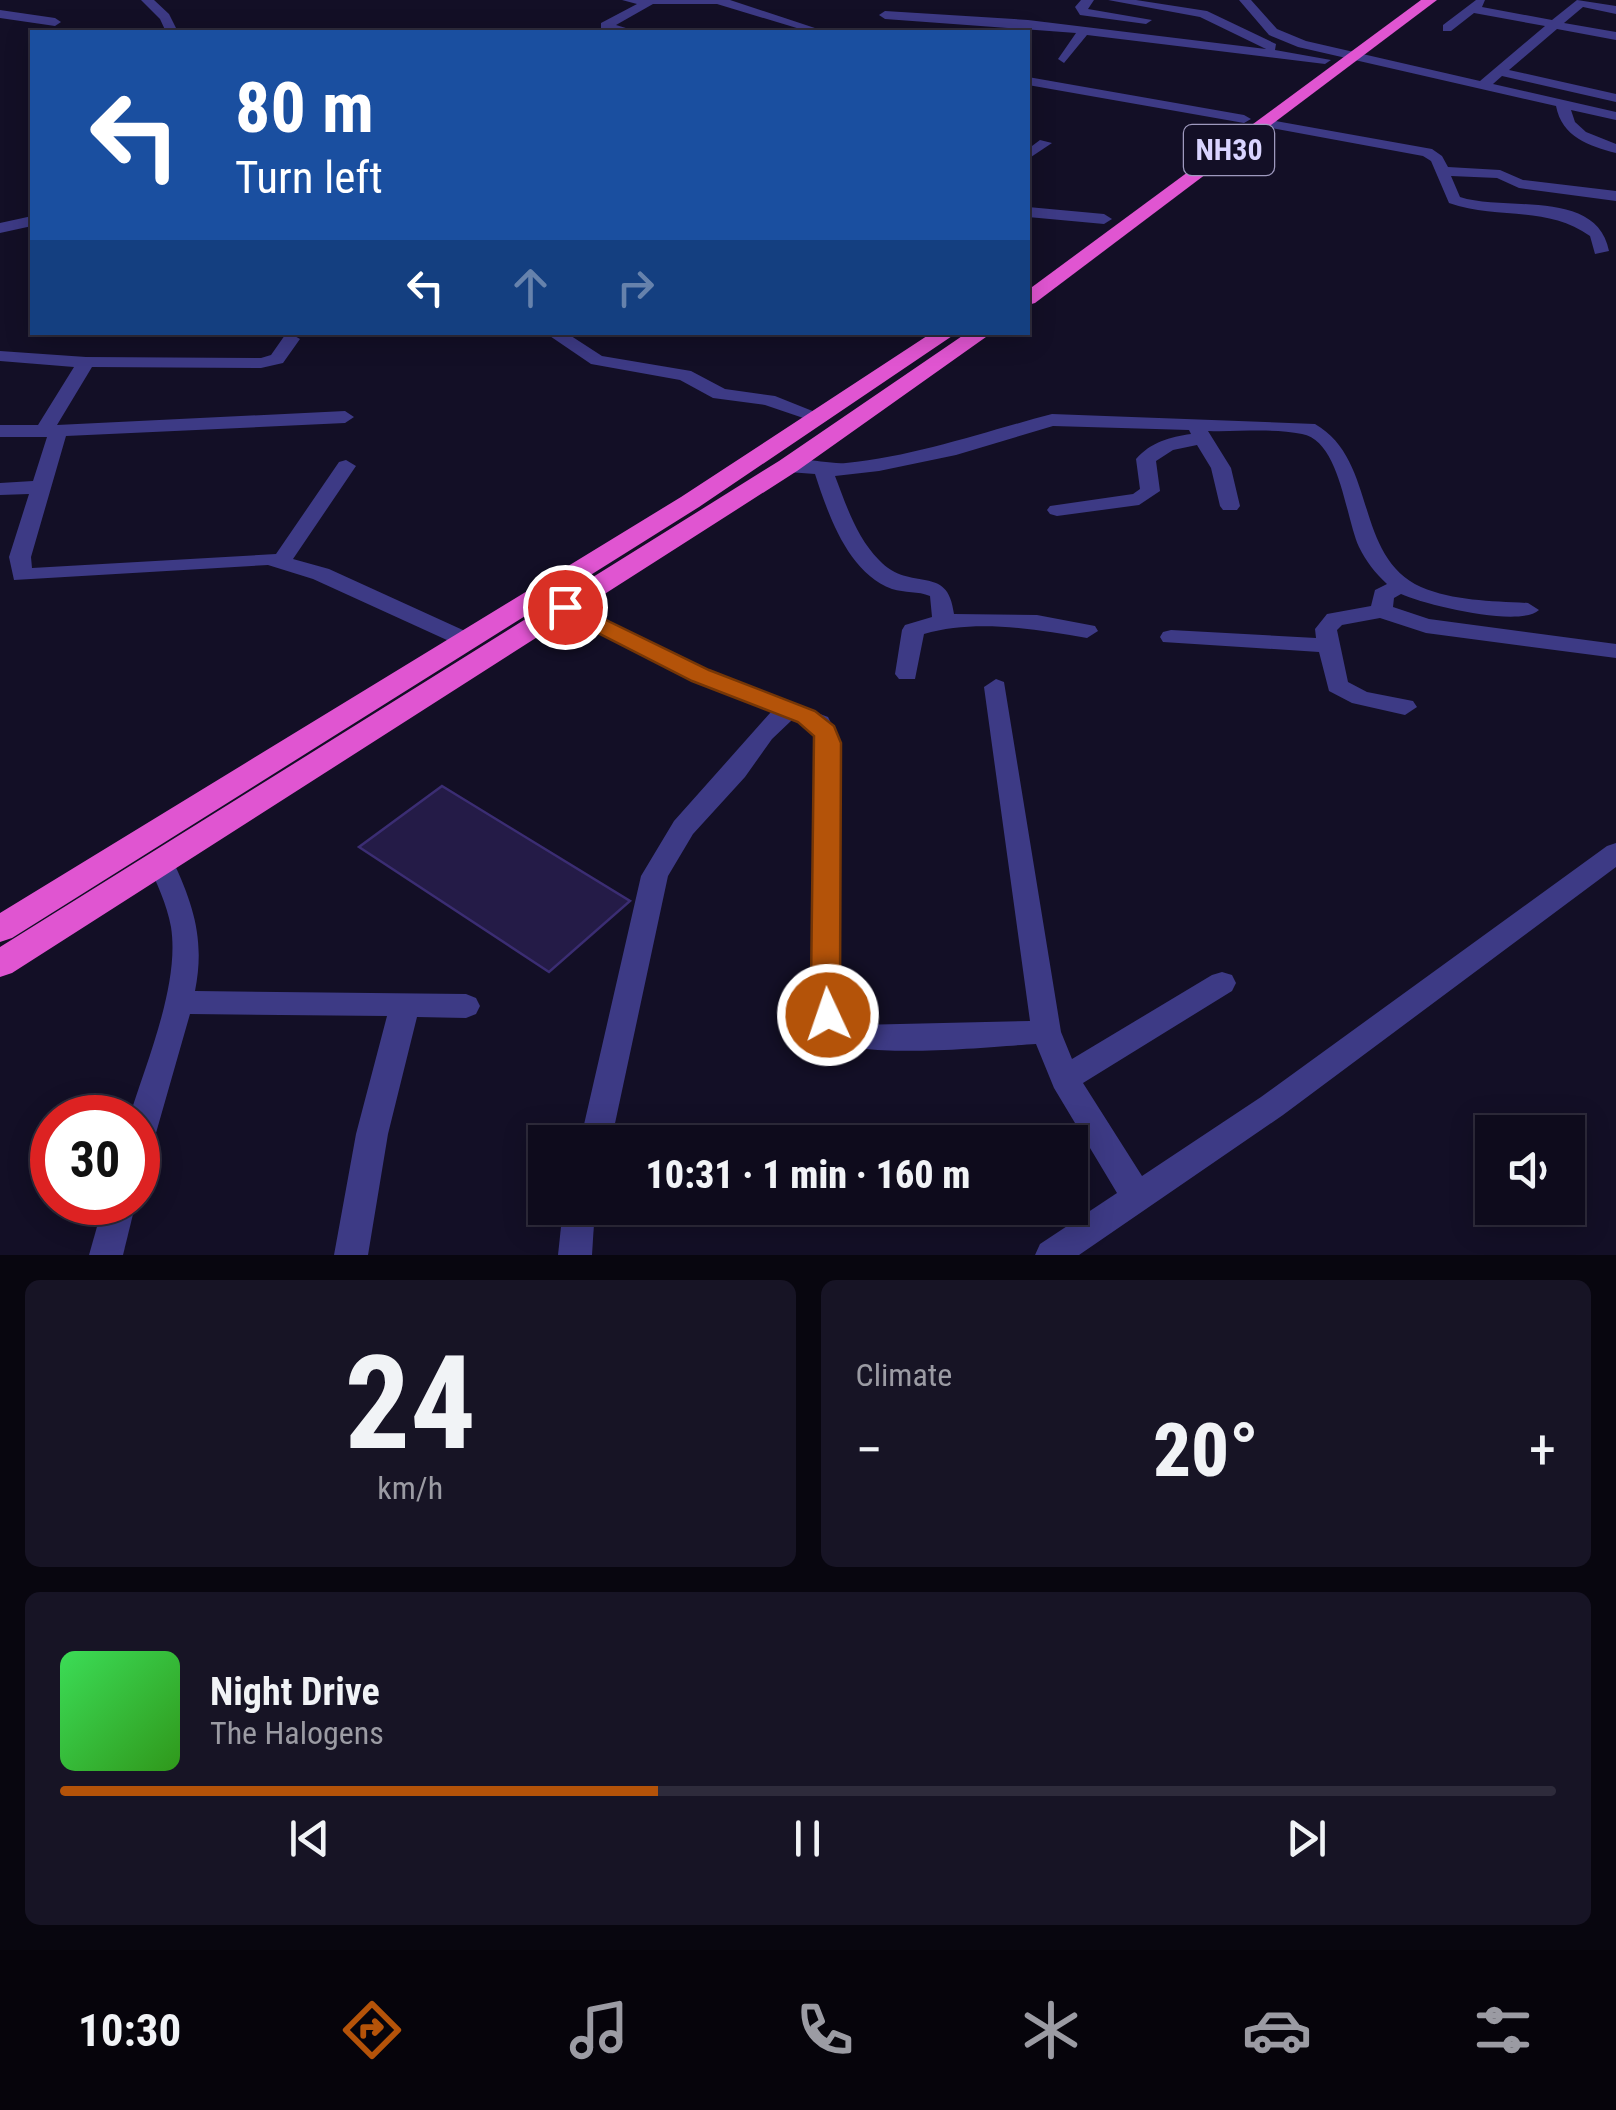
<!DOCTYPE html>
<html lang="en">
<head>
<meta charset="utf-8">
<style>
	:root { --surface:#0e0b1c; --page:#171425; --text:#f1f3f6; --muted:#9b9ba3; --line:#2e2b3b; --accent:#b45309 }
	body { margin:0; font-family:"Roboto Condensed",sans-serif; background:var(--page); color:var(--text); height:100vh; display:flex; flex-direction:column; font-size:38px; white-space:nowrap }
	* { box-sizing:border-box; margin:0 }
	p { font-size:32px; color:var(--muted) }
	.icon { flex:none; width:55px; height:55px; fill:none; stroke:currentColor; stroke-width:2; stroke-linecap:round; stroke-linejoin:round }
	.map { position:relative; height:1255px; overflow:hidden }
	.side { display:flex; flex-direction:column; gap:25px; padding:25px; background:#08060f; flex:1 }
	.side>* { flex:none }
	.top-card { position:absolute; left:30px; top:30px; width:1000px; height:305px; border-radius:0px; box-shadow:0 5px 25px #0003,0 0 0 2px var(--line); background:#1a4fa0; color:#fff; overflow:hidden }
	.controls { position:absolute; left:1475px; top:1115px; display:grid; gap:20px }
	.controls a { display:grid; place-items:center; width:110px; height:110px; border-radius:0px; background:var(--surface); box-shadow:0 5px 25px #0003,0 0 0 2px var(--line); font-size:50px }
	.speed { position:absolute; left:30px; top:1095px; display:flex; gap:20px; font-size:50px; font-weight:700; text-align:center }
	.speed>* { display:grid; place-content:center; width:130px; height:130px; border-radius:50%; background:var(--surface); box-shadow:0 5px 25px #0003,0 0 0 2px var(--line); line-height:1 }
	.speed .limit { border:15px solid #d22; background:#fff; color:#111 }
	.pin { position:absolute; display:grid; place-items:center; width:85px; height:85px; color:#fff; margin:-42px; border:5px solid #fff; border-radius:50%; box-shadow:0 2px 10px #0007 }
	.me { position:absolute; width:110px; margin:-55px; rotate:357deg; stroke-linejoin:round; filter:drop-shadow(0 0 8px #0008) }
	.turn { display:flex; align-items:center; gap:35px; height:210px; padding:0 40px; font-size:45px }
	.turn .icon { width:130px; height:130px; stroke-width:2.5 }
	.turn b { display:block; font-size:70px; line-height:85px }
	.lanes { display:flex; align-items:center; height:95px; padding:0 40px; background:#0003; justify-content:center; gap:50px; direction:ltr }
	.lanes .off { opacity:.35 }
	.big { font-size:75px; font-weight:800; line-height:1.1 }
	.side .card { flex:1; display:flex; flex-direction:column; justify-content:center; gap:15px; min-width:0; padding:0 35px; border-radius:15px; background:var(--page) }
	.side .dial { align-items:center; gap:0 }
	.dial b { font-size:130px; line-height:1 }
	.song { display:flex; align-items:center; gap:30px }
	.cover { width:120px; height:120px; border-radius:15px; background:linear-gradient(135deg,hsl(130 70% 55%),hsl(110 70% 35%)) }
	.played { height:10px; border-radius:5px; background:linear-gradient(90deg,var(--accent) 40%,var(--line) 40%) }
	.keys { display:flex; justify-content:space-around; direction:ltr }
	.heat { display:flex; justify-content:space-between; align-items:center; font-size:55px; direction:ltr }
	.side .tiles { flex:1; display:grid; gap:25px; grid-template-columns:1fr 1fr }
	.card:last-child { grid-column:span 2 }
	.trip { position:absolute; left:528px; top:1125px; width:560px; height:100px; border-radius:0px; background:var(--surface); box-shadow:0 5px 25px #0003,0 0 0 2px var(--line); font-weight:800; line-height:100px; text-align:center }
	.tab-bar { display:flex; height:160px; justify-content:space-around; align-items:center; background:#06040b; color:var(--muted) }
	.tab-bar .icon { width:70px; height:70px }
	.tab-bar .active { color:var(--accent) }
	.tab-bar b { font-size:45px; color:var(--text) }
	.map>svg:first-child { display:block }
</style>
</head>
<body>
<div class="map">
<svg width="1616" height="1255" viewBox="0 0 1616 1255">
	<rect width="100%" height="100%" fill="#130f26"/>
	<!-- building -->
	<path fill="#241b47" stroke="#3b2d73" stroke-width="2.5" d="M442 786 630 901 549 972 359 847Z"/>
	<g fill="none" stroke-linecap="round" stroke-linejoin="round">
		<!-- minor -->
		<g fill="#3d3a85" fill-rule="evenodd">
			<path d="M141 0H154L169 14 178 32H166L160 19Z"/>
			<path d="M622 0H730L827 32H810L717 4H653L616 25 639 32 601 29V23L637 4Z"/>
			<path d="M1081 0H1094L1088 9 1152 20 1146 24 1080 15 1075 7Z"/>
			<path d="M1108 0H1136L1207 11 1276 44 1275 50 1331 60 1325 64 1087 35 1064 63 1058 59 1076 33 885 19 879 15 885 11 1028 20 1266 49 1200 17Z"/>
			<path d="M1239 0H1251L1277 29 1306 41 1480 81 1545 26 1474 13 1451 31H1443V25L1476 0H1485L1482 7 1552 20 1577 0 1616 6V14L1583 7 1564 23 1616 32V40L1557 29 1509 70 1616 94V102L1502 76 1493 84 1616 112V120L1571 110 1575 122 1586 132 1616 144V153C1589 146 1562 137 1556 106L1298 47 1269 35Z"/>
			<path d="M0 10 55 18 61 22 55 26 0 18Z"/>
			<path d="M1028 77 1244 115 1251 119 1244 123 1028 85Z"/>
			<path d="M1265 119 1432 149 1442 156 1448 167 1500 170 1523 180 1616 191V201L1519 188 1497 178 1451 176 1460 197C1505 212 1597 188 1609 251L1595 254 1590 236C1547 205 1497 220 1449 203L1431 161 1423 156 1260 126V120Z"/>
			<path d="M1040 140 1052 143 1028 159V149Z"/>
			<path d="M1028 207 1104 214 1112 219 1104 224 1028 217Z"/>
			<path d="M32 216V226L0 233V223Z"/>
			<path d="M544 332H565L602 356 691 371 725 389 775 396 830 418 821 424 765 405 713 398 680 380 591 364Z"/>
			<path d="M291 334 300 339 283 363 261 368 92 367 57 425 345 411 354 417 345 423 66 436 31 557 32 568 276 554 339 462 346 460 356 466 293 559 329 569 476 636 479 641 476 646H460L313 579 268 565 14 580 9 557 29 494 0 495V483L33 481 47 437H0V425H38L74 367 0 361V351L86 357 261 358 271 355 285 335Z"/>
			<path d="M1052 414 1315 424C1378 460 1353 556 1421 587 1454 601 1492 601 1528 603L1539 610C1520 628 1425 605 1401 594L1394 598 1393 607 1429 619 1616 644V658L1426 633 1380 618 1342 625 1337 630 1348 682 1367 692 1413 701 1417 707 1405 715 1352 703 1329 691 1319 652 1163 642 1160 637 1163 632 1171 630 1316 638 1315 629 1327 614 1371 606 1375 590 1387 584C1375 573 1366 561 1359 547 1345 516 1340 441 1302 434 1273 428 1238 432 1208 431L1231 468 1240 506 1237 510H1223L1220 506 1211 468 1197 445 1173 450 1156 461 1160 491 1139 505 1057 516 1050 514 1047 510 1050 506 1133 494 1140 489 1136 459C1151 442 1170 437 1191 434L1189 430 1053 426 956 455 879 471 835 476C846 505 857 538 879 560 911 594 948 562 954 614L1037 615 1095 626 1098 631 1087 638C1035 629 975 619 924 634L915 679H899L895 674 902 630 905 625 932 617 930 596C918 591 905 593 892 589 848 573 828 514 815 474L788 472 778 466C793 453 826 465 846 463 917 456 983 432 1052 414Z"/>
			<path d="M565 600 708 671 828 717 841 743 839 989 845 1015 857 1025 1030 1021 984 687 996 679 1004 682 1061 1032 1072 1059 1212 975 1222 972 1232 975 1236 983 1232 991 1083 1083 1142 1176 1261 1097 1607 846 1616 843V867L1283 1115 1079 1255H1035L1040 1244 1117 1193 1054 1088 1036 1044C994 1046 862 1061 832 1039 817 1028 813 1006 811 989L817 743 809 728 792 720 772 739 745 777 693 834 668 876 611 1142H580L641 876 674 821 771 712 692 681 557 612 554 607 557 602Z"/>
			<path d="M160 851 169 854 173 861C194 906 205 941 195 991L466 994 476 998 480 1006 476 1014 466 1018 417 1017 388 1134 368 1255H334L356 1134 387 1016 190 1014 154 1140 149 1149 138 1153V1118H129C146 1063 180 984 171 927 167 904 156 882 147 861L151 854Z"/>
			<path d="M104 1202H136L123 1255H89Z"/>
			<path d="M563 1208H595L592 1255H558Z"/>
		</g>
		<!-- trunk -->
		<g fill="#e055d1" fill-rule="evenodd">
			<path d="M1421 0H1437L1035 303 1028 305V290Z"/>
			<path d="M933 332H958L699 507 12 938 0 942V913L681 497Z"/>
			<path d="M968 332H993L797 471 12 973 0 977V947L779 461Z"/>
		</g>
	</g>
	<!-- route -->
	<path fill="#b45309" stroke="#753606" stroke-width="2.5" d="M565 600 709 670 815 711 834 726 841 743 840 988 843 1015 839 1024 828 1027 818 1024 811 988 814 736 798 722 692 681 557 612 554 607 557 602Z"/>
	<g text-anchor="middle" stroke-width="10" stroke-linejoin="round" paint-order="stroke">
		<!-- shield labels -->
		<rect fill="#130f26" stroke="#9e99be" stroke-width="2.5" x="1184" y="125" width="90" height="50" rx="8"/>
		<g font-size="30" font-weight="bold" fill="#d9d4ff">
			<text x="1229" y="160">NH30</text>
		</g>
	</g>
</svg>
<div class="controls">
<a><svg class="icon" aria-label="sound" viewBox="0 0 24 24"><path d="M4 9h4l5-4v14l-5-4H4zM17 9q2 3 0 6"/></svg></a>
</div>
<div class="speed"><div class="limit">30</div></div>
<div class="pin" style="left:565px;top:607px;background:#d93025"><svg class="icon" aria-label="arrive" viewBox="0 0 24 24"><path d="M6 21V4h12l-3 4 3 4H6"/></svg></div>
<svg class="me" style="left:828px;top:1015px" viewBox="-20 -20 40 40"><circle r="17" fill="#b45309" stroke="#fff" stroke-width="3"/><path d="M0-11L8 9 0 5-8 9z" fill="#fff"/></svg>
<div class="trip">10:31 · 1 min · 160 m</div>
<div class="top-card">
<div class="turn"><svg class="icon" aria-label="left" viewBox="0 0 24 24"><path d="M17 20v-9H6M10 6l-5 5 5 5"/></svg><div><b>80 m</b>Turn left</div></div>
<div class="lanes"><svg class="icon" aria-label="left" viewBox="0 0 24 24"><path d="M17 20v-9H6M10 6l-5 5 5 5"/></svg><svg class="icon off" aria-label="ahead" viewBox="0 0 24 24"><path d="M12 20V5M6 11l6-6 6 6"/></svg><svg class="icon off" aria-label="right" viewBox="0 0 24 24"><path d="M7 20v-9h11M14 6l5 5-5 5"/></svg></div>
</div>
</div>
<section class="side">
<div class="tiles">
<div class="card dial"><b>24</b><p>km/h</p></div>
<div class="card"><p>Climate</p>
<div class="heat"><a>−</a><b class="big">20°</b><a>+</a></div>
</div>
<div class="card">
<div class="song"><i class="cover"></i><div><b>Night Drive</b><p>The Halogens</p></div></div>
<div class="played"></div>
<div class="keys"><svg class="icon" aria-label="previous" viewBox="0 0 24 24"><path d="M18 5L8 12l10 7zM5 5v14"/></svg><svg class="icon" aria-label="pause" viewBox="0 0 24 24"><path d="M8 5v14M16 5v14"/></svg><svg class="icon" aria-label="next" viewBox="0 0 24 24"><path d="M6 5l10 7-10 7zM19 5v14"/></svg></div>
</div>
</div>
</section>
<nav class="tab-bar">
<b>10:30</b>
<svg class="icon active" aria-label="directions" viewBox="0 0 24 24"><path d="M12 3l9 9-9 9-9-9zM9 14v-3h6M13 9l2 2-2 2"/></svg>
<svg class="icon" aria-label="music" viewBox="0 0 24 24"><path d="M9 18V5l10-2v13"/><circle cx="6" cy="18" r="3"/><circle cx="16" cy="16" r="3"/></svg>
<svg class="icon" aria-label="phone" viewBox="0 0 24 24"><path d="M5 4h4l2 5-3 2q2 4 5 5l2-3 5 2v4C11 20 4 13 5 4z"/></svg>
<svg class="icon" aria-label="climate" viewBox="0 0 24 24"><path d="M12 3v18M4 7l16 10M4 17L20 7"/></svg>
<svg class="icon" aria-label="car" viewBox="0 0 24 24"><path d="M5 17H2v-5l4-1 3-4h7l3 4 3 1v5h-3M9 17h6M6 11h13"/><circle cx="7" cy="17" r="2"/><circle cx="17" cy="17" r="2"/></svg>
<svg class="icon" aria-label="filters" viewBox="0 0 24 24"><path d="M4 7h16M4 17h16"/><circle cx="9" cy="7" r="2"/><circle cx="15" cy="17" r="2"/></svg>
</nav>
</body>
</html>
